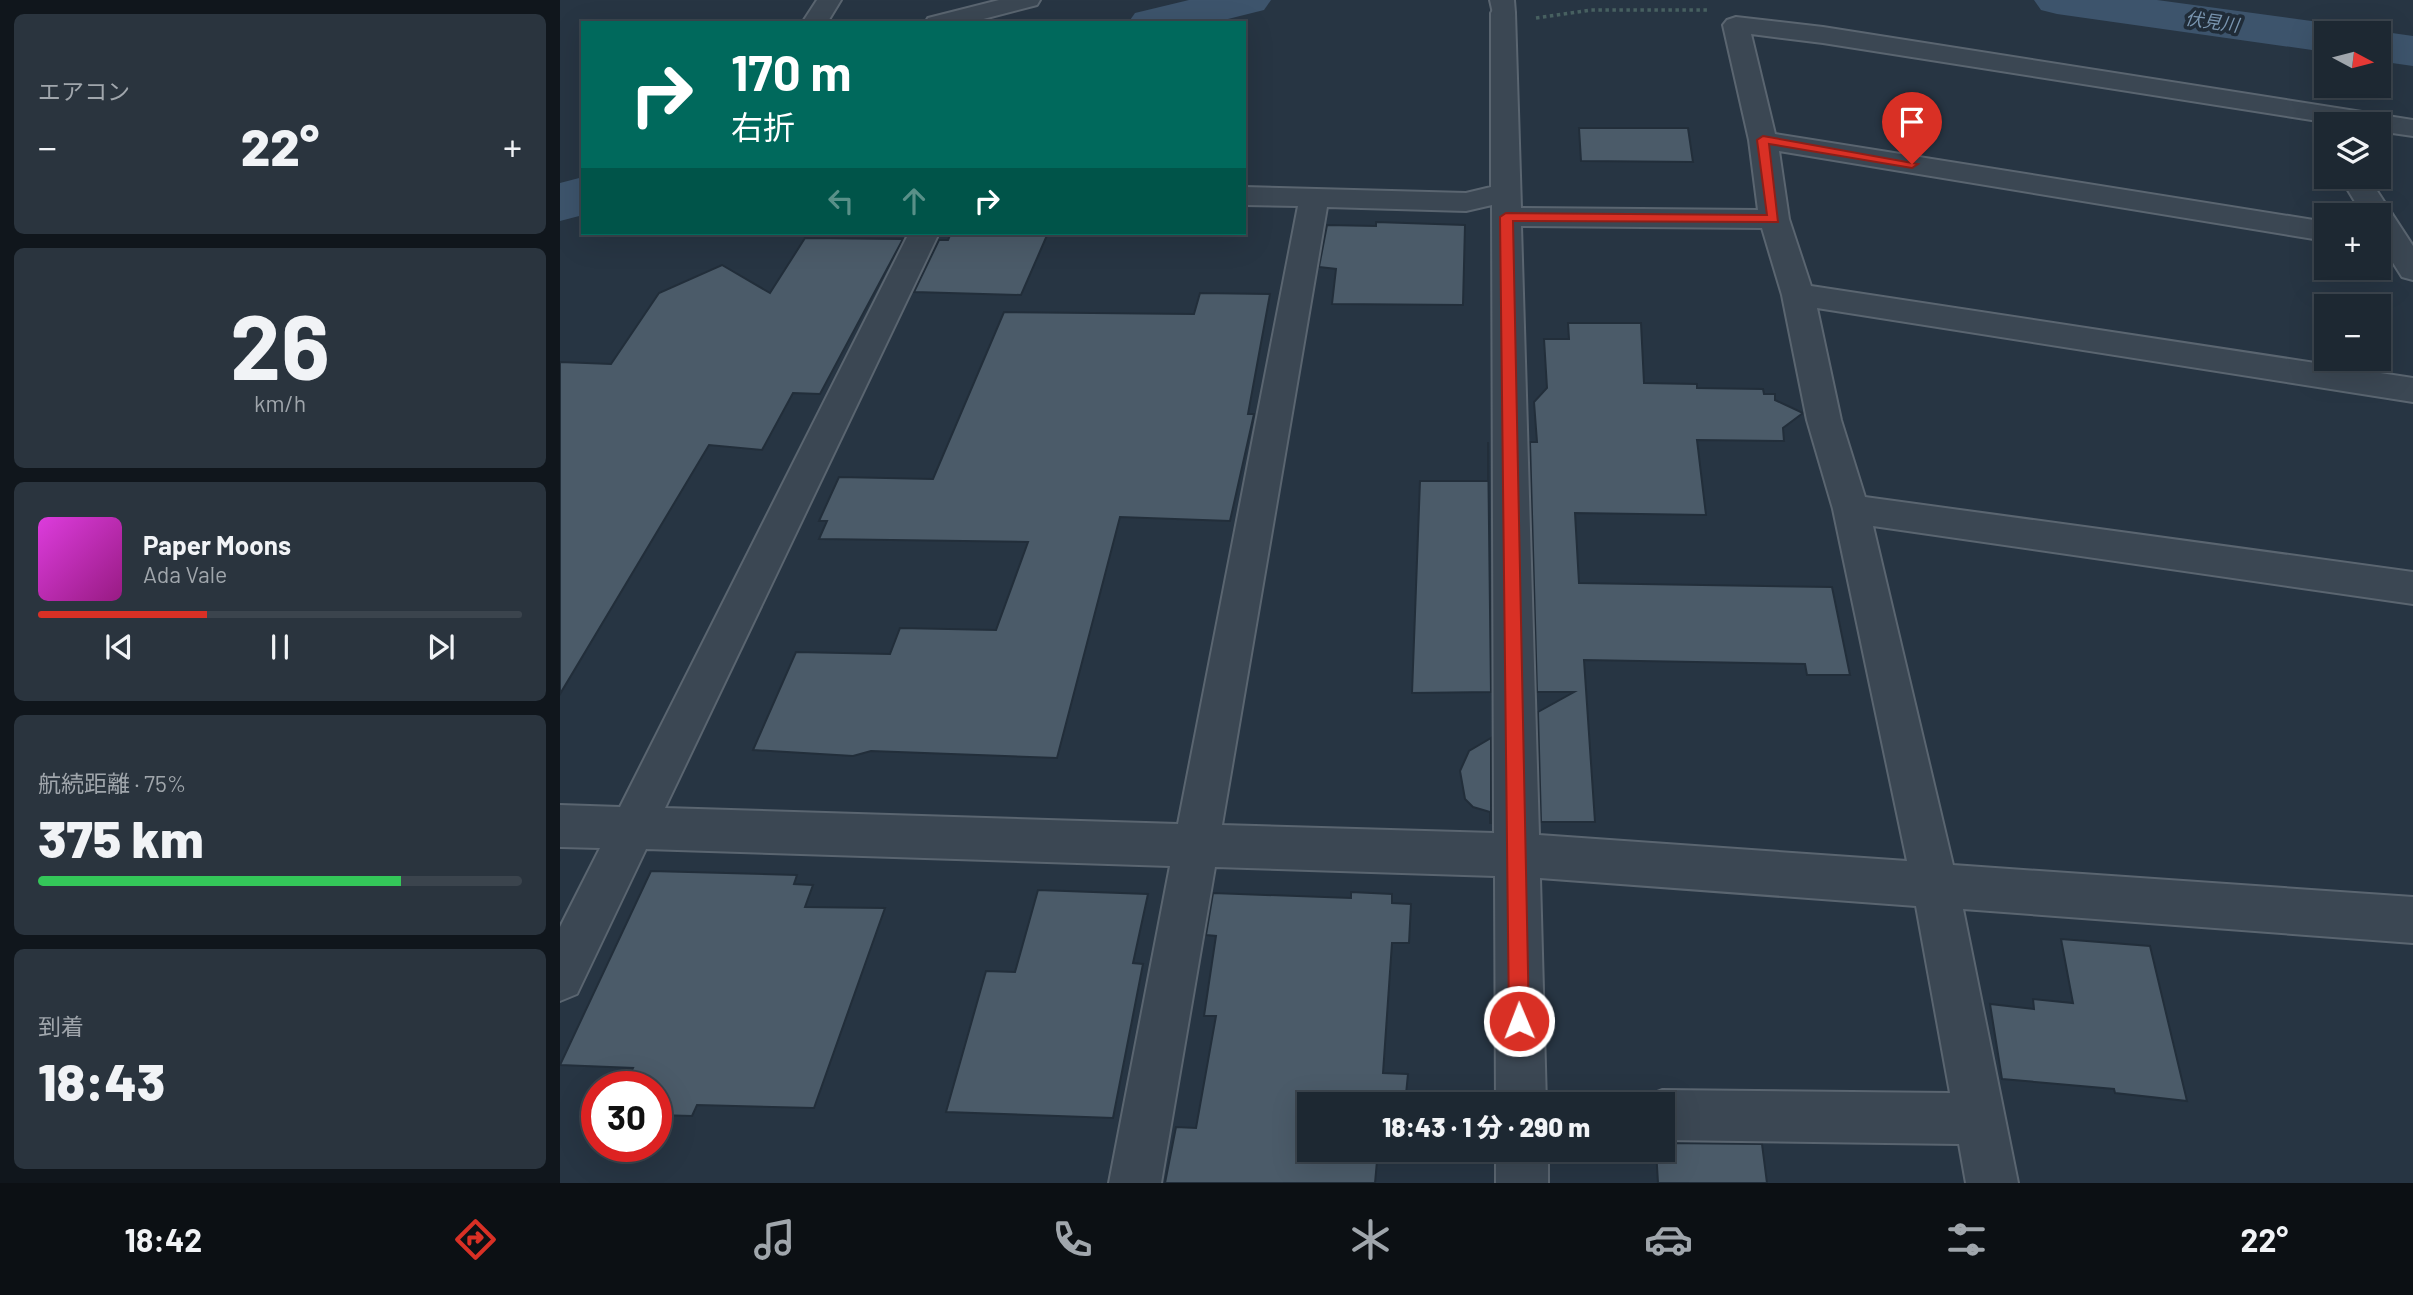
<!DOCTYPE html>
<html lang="ja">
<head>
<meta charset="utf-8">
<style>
	:root { --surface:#1d2832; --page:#2a343e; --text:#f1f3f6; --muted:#a0a6ac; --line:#3b444d; --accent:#d93025 }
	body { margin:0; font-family:Barlow,"Noto Sans JP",sans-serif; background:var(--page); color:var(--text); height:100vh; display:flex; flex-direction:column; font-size:26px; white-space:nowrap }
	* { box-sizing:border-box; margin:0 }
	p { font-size:23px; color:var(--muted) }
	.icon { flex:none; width:38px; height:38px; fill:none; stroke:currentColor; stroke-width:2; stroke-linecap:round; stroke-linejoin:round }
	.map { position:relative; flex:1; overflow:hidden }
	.drawer { display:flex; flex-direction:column; gap:14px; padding:14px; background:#10161c; width:560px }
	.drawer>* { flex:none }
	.banner { position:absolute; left:21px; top:21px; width:665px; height:214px; border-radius:0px; box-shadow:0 7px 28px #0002,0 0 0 2px var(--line); background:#00695c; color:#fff; overflow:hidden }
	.needle { width:46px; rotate:97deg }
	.buttons { position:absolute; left:1754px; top:21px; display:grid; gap:14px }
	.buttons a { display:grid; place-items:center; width:77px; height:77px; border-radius:0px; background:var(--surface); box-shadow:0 7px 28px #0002,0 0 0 2px var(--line); font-size:35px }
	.speed { position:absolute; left:21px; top:1071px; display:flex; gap:14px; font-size:35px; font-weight:700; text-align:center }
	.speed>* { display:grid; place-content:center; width:91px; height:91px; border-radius:50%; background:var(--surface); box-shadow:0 7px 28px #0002,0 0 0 2px var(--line); line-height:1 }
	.speed .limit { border:10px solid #d22; background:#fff; color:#111 }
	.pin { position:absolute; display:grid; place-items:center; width:60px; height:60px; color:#fff; margin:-72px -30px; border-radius:50% 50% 50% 0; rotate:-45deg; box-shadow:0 0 7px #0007 }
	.pin .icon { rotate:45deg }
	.me { position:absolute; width:77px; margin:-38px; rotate:359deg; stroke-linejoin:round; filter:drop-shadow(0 0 5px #0008) }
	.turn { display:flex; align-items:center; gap:24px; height:147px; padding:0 35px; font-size:32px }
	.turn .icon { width:91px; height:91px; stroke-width:2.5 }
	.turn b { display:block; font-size:49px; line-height:60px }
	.lanes { display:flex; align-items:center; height:66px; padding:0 35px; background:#0003; justify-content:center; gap:35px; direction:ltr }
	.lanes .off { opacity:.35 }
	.big { font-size:52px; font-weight:800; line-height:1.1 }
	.drawer .widget { flex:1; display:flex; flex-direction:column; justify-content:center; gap:10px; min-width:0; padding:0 24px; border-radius:10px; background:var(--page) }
	.drawer .dial { align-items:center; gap:0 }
	.dial b { font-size:91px; line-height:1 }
	.song { display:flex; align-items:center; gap:21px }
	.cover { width:84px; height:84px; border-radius:10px; background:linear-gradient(135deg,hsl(300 70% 55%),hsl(310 70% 35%)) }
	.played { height:7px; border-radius:4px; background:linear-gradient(90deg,var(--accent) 35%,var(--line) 35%) }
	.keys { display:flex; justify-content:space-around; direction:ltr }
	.heat { display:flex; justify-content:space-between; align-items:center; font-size:38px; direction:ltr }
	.charge { height:10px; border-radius:5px; background:linear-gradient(90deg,#34c759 75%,var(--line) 0) }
	.trip { position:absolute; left:737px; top:1092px; width:378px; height:70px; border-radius:0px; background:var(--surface); box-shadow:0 7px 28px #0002,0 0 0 2px var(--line); font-weight:800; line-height:70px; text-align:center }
	.menu { display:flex; height:112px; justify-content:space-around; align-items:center; background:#0c1014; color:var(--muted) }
	.menu .icon { width:49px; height:49px }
	.menu .selected { color:var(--accent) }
	.menu b { font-size:32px; color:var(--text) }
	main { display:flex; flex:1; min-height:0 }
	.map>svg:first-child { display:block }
</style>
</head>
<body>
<main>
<section class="drawer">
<div class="widget"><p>エアコン</p>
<div class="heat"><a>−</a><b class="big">22°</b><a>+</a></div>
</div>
<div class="widget dial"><b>26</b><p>km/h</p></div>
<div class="widget">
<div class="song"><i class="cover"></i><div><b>Paper Moons</b><p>Ada Vale</p></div></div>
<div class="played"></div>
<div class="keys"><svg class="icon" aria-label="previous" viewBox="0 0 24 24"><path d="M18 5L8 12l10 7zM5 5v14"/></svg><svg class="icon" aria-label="pause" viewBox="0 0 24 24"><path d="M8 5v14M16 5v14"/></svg><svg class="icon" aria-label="next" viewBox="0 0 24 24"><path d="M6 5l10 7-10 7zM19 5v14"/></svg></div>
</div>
<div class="widget"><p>航続距離 · 75%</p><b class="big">375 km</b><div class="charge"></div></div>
<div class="widget"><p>到着</p><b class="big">18:43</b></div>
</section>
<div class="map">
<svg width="1853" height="1183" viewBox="0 0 1853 1183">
	<rect width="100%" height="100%" fill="#273543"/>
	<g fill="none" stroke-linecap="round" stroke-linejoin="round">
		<!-- river -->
		<g fill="#3d546c" fill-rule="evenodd">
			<path d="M629 0H711L704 10 652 23H568L575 13Z"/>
			<path d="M1474 0H1597L1766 23 1783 28 1787 33H1766V52L1497 14 1481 10Z"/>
			<path d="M1818 31 1853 36V66L1818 61V33H1811Z"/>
			<path d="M23 177V215L0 221V183Z"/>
		</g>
	</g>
	<!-- building -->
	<g fill="#4b5b69" stroke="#222e3a" stroke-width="2">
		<path d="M1019 128H1128L1133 162 1021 161Z"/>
		<path d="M816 222 905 225 903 305 772 304 776 269 759 267 767 225 816 226Z"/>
		<path d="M391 233H488L461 295 354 292 379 240H388Z"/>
		<path d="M245 238 343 239 260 394 233 393 202 450 149 445 0 694V362L51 364 99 293 162 265 210 293Z"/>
		<path d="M640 293 710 294 688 414H694L670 521 560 517 497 758 311 751 293 756 193 750 236 652 330 654 340 628 436 630 468 542 259 539 267 521H259L279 477 373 479 444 312 634 314Z"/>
		<path d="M1008 323H1081L1084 383 1137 384V388L1203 389 1204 394H1215V400L1243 413 1223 428 1224 441 1137 440 1146 515 1015 513 1019 583 1272 587 1290 675H1247L1245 664 1024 660 1035 822H981L978 712 1014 692H977L970 442H977L974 402 987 388 984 339H1009Z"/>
		<path d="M928 442 931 692 852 693 860 481H928Z"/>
		<path d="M931 738V823H930V812L913 807 905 799 900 771 909 751Z"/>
		<path d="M91 871 237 875 234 884 253 885 245 907 325 908 254 1108 137 1105 132 1116 96 1115V1087H64L73 1068 0 1065Z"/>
		<path d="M478 890 588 894 573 963 583 964 553 1118 386 1112 426 971 455 972Z"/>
		<path d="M791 892 832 894V903L851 904 849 943H832L823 1073 848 1074 845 1104H749V1150H818L815 1183H605L616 1127 636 1128 656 1016H644L656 936 646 935 653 893 791 898Z"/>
		<path d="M1501 939 1590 946 1627 1101 1555 1093 1554 1089 1442 1079 1430 1004 1474 1009 1473 999 1513 1003Z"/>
		<path d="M1102 1143 1202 1144 1207 1183H1098L1096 1150H1102Z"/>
	</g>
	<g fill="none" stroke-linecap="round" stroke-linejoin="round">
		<defs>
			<g id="minor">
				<path d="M257 0H281L267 23H242Z"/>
				<path d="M439 0H480L477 5 408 23H365L368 18Z"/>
				<path d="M943 6 952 8 955 13 961 208 1198 210 1189 140 1163 25 1167 20 1176 17 1263 27 1853 120V136L1818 131V124H1777L1263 43 1191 34 1215 134 1766 222V241L1219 151 1229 219 1251 286 1853 378V402L1257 308 1281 420 1305 497 1853 572V604L1313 526 1393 865 1853 897V943L1403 909 1458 1183H1406L1399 1144 1102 1140V1104H1081L1084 1097 1102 1090 1390 1093 1356 906 980 878 986 1104H936L935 876 655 867 601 1183H549L610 866 86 849 17 994 0 1001V927L40 848 0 847V805L60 807 349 233H379L105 808 618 824 738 206 684 205V187L906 193 931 187V13L934 8ZM932 205 934 833 662 825 767 207 906 211ZM961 226 1202 228 1222 295 1247 420 1273 509 1347 861 979 835Z"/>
				<path d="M1780 177H1808L1853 246V280L1842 277 1818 239V215H1803Z"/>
				<rect x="936" y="1150" width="52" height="33"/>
			</g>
			<path id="tertiary" d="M930 0H954L955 13 952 18H934Z"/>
		</defs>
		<!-- minor casing -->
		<use href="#minor" stroke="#5a6570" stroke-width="4"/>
		<!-- tertiary casing -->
		<use href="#tertiary" stroke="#5a6570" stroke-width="4"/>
		<!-- path -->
		<path stroke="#476060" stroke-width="3.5" stroke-dasharray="3.5 3.5" stroke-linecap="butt" d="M976 18 1031 10H1149"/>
		<!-- minor -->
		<use href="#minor" fill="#3b4753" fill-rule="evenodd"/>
		<!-- tertiary -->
		<use href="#tertiary" fill="#3b4753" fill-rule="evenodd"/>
	</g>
	<!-- route -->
	<path fill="#d93025" stroke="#8d1f18" stroke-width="2" d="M1203 136 1358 164 1352 168 1209 144 1218 222 953 221 969 1021 966 1028 959 1031 952 1028 949 1021 940 217 946 213 1207 215 1197 140Z"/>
	<g text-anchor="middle" stroke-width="7" stroke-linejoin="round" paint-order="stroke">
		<!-- far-water labels -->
		<g font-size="18" font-style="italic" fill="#7995af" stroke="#202c38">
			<text transform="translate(1652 22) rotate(8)" y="6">伏見川</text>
		</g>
	</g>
</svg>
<div class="buttons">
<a><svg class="needle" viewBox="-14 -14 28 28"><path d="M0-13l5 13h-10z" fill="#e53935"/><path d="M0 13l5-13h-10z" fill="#a0a6ac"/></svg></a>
<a><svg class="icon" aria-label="layers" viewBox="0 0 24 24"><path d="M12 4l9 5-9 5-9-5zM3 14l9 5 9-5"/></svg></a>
<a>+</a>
<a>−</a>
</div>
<div class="speed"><div class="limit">30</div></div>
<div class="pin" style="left:1352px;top:164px;background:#d93025"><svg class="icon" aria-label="arrive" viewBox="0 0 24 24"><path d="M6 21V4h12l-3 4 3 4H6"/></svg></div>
<svg class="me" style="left:959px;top:1021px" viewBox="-20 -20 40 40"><circle r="17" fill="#d93025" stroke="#fff" stroke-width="3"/><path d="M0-11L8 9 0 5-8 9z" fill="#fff"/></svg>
<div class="trip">18:43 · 1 分 · 290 m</div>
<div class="banner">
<div class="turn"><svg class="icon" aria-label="right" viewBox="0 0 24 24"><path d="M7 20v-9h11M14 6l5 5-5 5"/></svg><div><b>170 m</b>右折</div></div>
<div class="lanes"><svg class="icon off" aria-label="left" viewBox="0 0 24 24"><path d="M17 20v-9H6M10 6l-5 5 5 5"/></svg><svg class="icon off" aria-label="ahead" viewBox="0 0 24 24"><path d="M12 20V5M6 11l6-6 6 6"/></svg><svg class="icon" aria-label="right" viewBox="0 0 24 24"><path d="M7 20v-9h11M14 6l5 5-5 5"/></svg></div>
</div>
</div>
</main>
<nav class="menu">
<b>18:42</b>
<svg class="icon selected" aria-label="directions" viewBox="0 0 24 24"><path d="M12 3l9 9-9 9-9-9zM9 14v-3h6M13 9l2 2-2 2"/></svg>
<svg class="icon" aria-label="music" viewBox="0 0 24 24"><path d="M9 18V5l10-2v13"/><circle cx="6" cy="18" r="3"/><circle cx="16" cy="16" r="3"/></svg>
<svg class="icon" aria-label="phone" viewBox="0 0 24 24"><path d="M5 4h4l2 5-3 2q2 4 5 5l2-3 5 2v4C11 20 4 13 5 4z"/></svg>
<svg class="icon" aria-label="climate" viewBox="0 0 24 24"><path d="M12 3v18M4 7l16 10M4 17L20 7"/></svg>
<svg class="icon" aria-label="car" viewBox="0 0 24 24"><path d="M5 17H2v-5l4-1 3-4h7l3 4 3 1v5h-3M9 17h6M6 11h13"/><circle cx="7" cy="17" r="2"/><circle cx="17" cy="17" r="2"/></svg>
<svg class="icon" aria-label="filters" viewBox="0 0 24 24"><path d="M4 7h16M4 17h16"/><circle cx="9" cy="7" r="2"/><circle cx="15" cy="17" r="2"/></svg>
<b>22°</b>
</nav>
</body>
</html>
